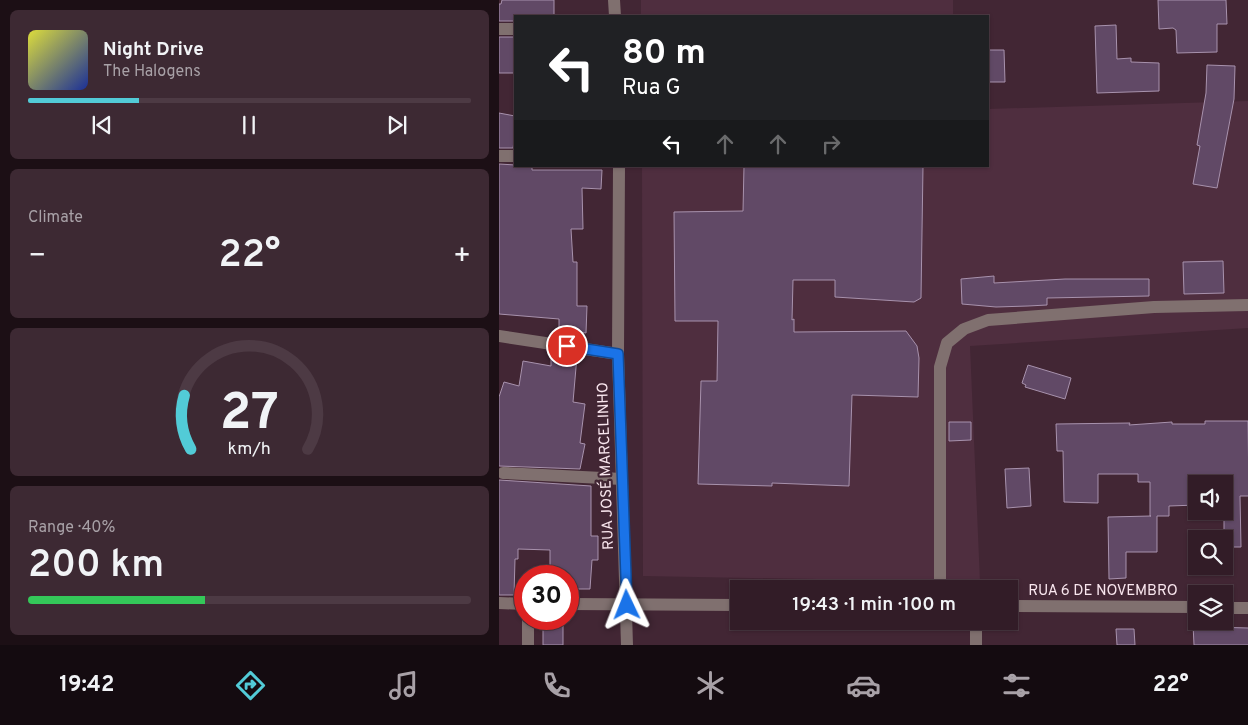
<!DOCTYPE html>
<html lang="en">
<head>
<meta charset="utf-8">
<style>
	:root { --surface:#321c27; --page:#3d2933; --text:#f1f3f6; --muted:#a8a1a7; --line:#4d3a44; --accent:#52cbd7 }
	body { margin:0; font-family:Overpass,sans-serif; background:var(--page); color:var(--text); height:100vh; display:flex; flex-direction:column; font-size:19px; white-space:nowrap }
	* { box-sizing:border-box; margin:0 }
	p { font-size:16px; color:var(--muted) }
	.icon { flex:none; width:28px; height:28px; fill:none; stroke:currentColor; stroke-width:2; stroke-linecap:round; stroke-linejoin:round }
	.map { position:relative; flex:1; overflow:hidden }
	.details { display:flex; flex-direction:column; gap:10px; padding:10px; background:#1c0f15; width:499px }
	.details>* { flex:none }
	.top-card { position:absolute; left:15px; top:15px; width:475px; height:152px; border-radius:0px; box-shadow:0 1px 4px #0004,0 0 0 1px var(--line); background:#202124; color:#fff; overflow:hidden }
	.buttons { position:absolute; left:689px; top:475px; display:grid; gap:10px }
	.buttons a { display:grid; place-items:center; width:45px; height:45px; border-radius:0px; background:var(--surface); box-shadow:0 1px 4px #0004,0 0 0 1px var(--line); font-size:25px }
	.speed { position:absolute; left:15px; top:565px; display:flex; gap:10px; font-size:25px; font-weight:700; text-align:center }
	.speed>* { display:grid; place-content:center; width:65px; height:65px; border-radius:50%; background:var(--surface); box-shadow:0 1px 4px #0004,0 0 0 1px var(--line); line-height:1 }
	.speed .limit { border:8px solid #d22; background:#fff; color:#111 }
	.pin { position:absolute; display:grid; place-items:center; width:42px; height:42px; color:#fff; margin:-21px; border:2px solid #fff; border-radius:50%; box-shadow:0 1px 5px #0007 }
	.me { position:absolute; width:55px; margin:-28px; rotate:358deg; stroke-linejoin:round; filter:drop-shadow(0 0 4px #0008) }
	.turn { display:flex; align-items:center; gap:18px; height:105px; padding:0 25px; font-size:22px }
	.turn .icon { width:65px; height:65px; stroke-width:2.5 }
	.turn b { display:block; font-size:35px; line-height:42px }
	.lanes { display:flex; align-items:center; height:48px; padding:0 25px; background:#0003; justify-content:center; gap:25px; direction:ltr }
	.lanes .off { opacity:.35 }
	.big { font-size:38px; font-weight:600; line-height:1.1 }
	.details .tile { flex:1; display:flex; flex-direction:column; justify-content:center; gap:8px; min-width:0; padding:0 18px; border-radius:8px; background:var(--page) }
	.details .dial { align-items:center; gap:0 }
	.dial svg { height:130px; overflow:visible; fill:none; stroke:var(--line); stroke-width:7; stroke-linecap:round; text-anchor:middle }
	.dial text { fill:var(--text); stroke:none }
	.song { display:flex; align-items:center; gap:15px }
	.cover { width:60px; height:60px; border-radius:8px; background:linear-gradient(135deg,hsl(60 70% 55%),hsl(230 70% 35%)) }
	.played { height:5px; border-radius:2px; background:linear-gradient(90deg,var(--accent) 25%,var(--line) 25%) }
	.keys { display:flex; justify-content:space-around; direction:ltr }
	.heat { display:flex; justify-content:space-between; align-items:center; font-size:28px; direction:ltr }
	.charge { height:8px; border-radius:4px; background:linear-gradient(90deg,#34c759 40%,var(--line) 0) }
	.trip { position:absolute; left:231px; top:580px; width:288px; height:50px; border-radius:0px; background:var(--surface); box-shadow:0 1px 4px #0004,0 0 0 1px var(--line); font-weight:600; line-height:50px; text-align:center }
	.tab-bar { display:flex; height:80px; justify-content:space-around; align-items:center; background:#140b10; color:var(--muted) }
	.tab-bar .icon { width:35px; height:35px }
	.tab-bar .selected { color:var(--accent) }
	.tab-bar b { font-size:22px; color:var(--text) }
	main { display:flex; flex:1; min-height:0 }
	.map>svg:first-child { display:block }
</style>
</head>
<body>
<main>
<section class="details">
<div class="tile">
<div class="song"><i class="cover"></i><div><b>Night Drive</b><p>The Halogens</p></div></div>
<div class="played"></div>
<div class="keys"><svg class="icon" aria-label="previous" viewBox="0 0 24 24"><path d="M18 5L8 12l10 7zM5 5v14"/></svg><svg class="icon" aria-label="pause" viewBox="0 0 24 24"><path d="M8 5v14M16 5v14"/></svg><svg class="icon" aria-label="next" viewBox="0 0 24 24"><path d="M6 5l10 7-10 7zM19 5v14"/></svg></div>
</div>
<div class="tile"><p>Climate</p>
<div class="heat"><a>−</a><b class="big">22°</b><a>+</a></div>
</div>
<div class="tile dial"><svg viewBox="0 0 100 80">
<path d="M14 69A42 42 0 1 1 86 69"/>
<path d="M14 69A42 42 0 0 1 10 36" stroke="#52cbd7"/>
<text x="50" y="56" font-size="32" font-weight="700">27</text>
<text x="50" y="72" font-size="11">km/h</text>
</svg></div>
<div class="tile"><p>Range · 40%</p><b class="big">200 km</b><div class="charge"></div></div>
</section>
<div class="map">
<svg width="750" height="645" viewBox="0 0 750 645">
	<rect width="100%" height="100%" fill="#422634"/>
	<!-- built -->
	<g fill="#4f2e3f">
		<rect x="142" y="0" width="312" height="16"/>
		<path d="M749 101V328L471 346 481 582 144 576 143 166H489V109Z"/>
	</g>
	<!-- building -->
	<g fill="#614966" stroke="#a892ad">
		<path d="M3 0H55V16H16V21H0V4H2Z"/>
		<path d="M659 0H727L728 24H718V52L678 53 677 30 674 28 660 29Z"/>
		<path d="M617 25 618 59 632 58V62L660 63V91L598 93 596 26Z"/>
		<rect x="0" y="37" width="16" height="36"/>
		<path d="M489 50H505L506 82H489Z"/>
		<path d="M708 65 736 66 735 99 718 188 694 184 701 146 698 145 707 93Z"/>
		<path d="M0 113 16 116V135L14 148H0Z"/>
		<path d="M0 164 33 166V170H103L102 189 83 188 84 229H72L74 262H78V306H88L87 333 80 332 79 340 60 337V319L0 314Z"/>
		<path d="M245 166H424L422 298 415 302 336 297V280H294L293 320 295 319V332L407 331 418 346 420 358 419 397 353 395 350 486 273 483V486L199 484 202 381H218L219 321H176L175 212 244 211Z"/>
		<path d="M724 261 725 293 685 294 684 262Z"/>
		<path d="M495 276V283L566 279H650V296L548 298V305L529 306 497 307 463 304 462 279Z"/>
		<path d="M59 353 78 356 74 402 86 404 81 443 86 444 81 469 0 466V397L5 382 20 386 24 361 52 366V359H59Z"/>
		<path d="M529 365 572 378 566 399 526 387 527 385 523 383Z"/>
		<path d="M706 421H749L750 496H741L742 547H725V484H698V505L670 506V516H658V552H627V578L610 579 609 517 652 516H651V482H639V474H599V503L565 502 564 451H558L557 424 631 423 630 425 673 422V424H706Z"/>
		<path d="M450 422H472V440L450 441Z"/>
		<path d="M530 468 532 506 508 508 506 469Z"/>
		<path d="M0 480 92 486V536H99V560H93L91 589H74V580L69 579V576H58V568H51V550L19 549V559H16L15 595H0Z"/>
		<rect x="44" y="624" width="20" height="21"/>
		<path d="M694 624H712V627L750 628V645H695Z"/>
		<path d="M617 629H635L636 645H618Z"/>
	</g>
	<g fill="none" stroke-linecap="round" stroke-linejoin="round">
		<!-- minor -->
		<g stroke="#80706f" stroke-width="12">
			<path d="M115 0 116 16"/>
			<path d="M0 29H16"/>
			<path d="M0 156H16"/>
			<path d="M120 166 119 354 128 645"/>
			<path d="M0 336 119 354"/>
			<path d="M4 473 123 479"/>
			<path d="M441 589V367L448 343 465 329 489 320 655 307 750 305"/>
			<path d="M0 603 26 604"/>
			<path d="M69 604 240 605"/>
			<path d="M510 606 698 607"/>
			<path d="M725 608H750"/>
			<path d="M477 621V645"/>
			<path d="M29 645V619"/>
		</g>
	</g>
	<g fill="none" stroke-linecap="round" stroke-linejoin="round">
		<defs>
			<path id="route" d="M68 346 119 354 128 605"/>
		</defs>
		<!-- route casing -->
		<use href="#route" stroke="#114b97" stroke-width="12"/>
		<!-- route -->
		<use href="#route" stroke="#1a73e8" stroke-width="9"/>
	</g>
	<g text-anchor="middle" stroke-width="4.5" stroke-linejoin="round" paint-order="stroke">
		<!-- street labels -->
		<g font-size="15" fill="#f9e6ee" stroke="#422634">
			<text transform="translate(106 466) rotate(-92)" y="5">RUA JOSÉ MARCELINHO</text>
			<text x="604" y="595">RUA 6 DE NOVEMBRO</text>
		</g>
	</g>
</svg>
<div class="buttons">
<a><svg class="icon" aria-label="sound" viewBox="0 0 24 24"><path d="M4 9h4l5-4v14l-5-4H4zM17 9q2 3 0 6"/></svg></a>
<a><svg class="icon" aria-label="search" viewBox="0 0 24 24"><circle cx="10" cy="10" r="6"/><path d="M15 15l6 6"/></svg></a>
<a><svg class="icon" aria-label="layers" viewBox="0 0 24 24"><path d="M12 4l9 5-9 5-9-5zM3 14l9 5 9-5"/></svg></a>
</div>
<div class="speed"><div class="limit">30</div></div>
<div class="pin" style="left:68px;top:346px;background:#d93025"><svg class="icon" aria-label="arrive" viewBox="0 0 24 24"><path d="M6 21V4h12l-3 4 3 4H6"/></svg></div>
<svg class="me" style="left:128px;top:605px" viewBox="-20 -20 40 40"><path d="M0-17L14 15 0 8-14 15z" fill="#1a73e8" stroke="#fff" stroke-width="4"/></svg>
<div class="trip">19:43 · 1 min · 100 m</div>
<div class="top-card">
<div class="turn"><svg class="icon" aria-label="left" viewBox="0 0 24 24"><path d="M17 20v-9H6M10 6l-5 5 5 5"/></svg><div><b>80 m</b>Rua G</div></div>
<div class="lanes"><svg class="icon" aria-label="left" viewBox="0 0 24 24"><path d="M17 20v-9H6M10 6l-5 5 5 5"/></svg><svg class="icon off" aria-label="ahead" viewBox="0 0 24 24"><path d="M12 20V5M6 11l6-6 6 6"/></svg><svg class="icon off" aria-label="ahead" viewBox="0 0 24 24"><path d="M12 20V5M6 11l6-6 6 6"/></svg><svg class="icon off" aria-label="right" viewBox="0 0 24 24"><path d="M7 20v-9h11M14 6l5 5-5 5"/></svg></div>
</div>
</div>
</main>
<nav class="tab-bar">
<b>19:42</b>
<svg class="icon selected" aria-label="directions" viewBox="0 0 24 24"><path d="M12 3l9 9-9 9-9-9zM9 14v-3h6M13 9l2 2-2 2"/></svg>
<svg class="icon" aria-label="music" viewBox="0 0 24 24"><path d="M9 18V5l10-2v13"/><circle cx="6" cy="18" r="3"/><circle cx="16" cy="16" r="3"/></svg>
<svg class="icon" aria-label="phone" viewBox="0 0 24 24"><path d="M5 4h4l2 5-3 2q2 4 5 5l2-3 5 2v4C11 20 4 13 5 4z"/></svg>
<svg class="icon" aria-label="climate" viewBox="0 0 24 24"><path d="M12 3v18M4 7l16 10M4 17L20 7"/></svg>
<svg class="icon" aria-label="car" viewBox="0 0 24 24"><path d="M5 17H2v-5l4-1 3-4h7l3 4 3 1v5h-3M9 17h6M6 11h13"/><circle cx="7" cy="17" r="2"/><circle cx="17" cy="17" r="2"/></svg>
<svg class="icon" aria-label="filters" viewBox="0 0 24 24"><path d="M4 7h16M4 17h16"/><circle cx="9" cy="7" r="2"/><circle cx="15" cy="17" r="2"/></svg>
<b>22°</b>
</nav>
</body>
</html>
